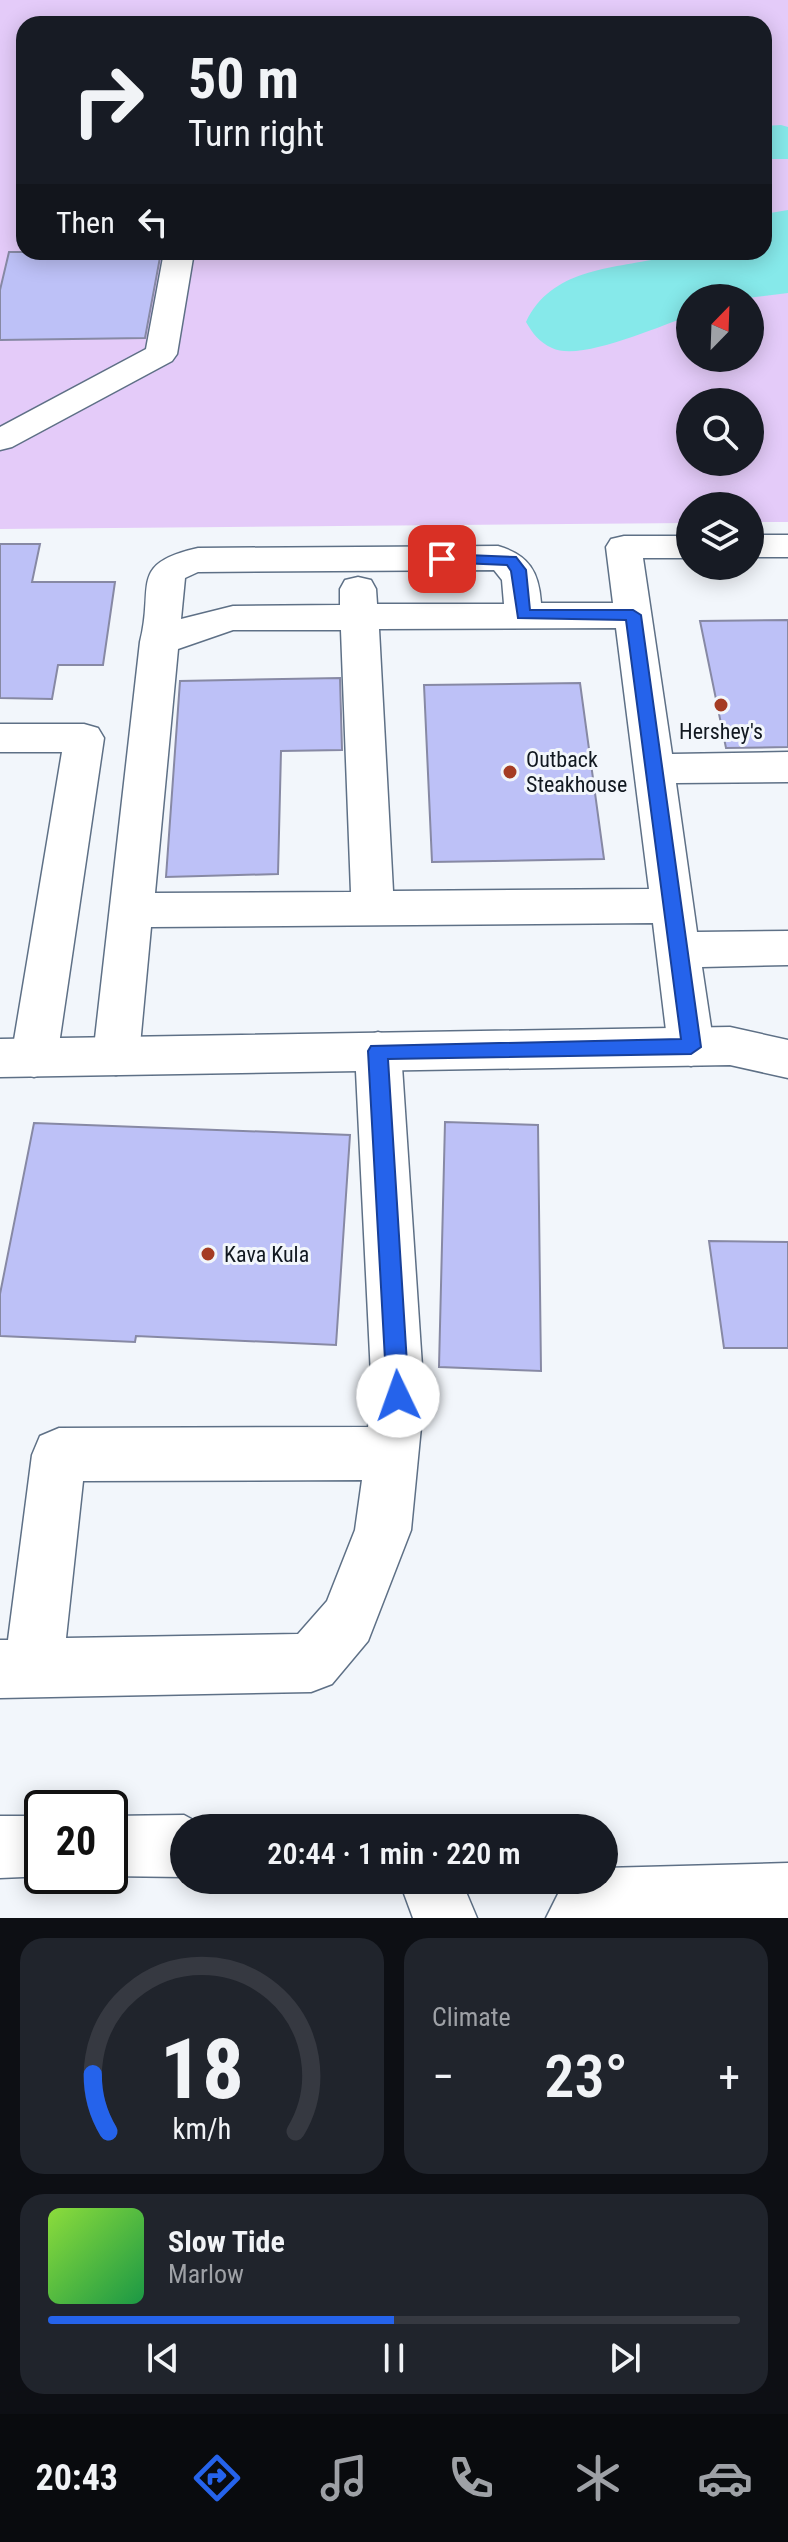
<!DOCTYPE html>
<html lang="en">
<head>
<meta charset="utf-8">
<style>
	:root { --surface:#171b24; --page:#20242c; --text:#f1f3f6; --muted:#9ea1a6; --line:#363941; --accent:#2563eb }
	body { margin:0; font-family:"Roboto Condensed",sans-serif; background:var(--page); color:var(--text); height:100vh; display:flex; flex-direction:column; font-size:30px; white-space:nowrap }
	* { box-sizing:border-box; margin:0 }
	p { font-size:26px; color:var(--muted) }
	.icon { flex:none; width:44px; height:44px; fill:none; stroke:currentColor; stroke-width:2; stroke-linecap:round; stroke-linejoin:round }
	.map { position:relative; height:1918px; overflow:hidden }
	.panel { display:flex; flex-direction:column; gap:20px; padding:20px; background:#0d0f14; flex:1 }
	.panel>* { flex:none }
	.guide { position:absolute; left:16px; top:16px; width:756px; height:244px; border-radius:24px; box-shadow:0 4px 20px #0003; background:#171b24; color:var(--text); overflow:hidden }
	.needle { width:52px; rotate:23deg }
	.buttons { position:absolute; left:676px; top:284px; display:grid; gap:16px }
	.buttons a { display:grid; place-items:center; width:88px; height:88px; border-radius:50%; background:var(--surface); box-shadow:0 4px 20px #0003; font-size:40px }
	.speed { position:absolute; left:24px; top:1790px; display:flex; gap:16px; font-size:40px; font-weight:700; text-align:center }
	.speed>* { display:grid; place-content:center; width:104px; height:104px; border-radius:50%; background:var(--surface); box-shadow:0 4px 20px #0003; line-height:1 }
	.speed .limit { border:4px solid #111; border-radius:12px; background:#fff; color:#111 }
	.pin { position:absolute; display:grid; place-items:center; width:68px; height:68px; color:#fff; margin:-34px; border-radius:16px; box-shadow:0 4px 12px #0006 }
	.me { position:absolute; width:88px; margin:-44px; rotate:357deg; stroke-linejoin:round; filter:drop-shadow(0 0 6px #0008) }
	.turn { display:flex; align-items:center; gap:28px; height:168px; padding:0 40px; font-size:36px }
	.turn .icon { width:104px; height:104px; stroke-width:2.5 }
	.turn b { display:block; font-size:56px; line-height:68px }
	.then { display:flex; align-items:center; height:76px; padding:0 40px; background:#0003; gap:16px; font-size:30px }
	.big { font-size:60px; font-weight:600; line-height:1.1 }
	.panel .widget { flex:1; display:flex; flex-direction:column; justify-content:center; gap:12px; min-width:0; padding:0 28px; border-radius:24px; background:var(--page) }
	.panel .dial { align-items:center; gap:0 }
	.dial svg { height:208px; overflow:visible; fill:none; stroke:var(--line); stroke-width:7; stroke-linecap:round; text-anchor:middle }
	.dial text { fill:var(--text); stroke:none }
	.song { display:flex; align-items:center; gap:24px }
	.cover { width:96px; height:96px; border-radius:12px; background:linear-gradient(135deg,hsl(90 70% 55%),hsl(140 70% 35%)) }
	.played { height:8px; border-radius:4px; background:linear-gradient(90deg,var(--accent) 50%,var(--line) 50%) }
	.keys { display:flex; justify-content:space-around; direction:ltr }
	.heat { display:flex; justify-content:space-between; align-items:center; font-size:44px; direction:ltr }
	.panel .tiles { flex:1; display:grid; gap:20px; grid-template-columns:1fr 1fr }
	.widget:last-child { grid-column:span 2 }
	.trip { position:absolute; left:170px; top:1814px; width:448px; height:80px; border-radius:40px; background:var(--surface); box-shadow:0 4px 20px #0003; font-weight:600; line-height:80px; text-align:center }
	.menu { display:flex; height:128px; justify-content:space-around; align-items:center; background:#090b0e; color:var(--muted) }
	.menu .icon { width:56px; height:56px }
	.menu .current { color:var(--accent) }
	.menu b { font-size:36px; color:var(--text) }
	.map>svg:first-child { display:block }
</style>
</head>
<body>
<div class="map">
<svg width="788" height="1918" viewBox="0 0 788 1918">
	<rect width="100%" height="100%" fill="#f2f6fb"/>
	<!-- green -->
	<path fill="#e4cbf9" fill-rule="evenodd" d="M0 0H788V522H750V506H690V523L0 529ZM24 24H764V252H24ZM690 298H750V358H690ZM690 402H750V462H690Z"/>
	<!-- water -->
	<g fill="#86e9ea">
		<path d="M781 125 788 127V159H764V145H768L764 126Z"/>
		<path d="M788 210V293L747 298H690V316C658 326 581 362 552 348 539 342 533 334 526 322 551 269 610 269 661 258L672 252H764V214Z"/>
	</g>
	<!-- building -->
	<g fill="#bdc1f7" stroke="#8789a4" stroke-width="2">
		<path d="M9 252H161L145 338 0 340V290Z"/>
		<path d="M0 544H40L32 582H115L103 665H58L52 699 0 698Z"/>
		<path d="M788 620V747L726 748 700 621Z"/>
		<path d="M340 678 342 750 281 751 278 874 166 877 180 681Z"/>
		<path d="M580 683 604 859 432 862 424 685Z"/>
		<path d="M445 1122 538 1125 541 1371 439 1367Z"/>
		<path d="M34 1123 350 1135 336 1345 136 1336 135 1342 0 1336V1294Z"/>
		<path d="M709 1241 788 1242V1348H724Z"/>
	</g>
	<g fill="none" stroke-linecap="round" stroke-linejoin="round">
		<defs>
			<g id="minor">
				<path d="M164 252H194L177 354 172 361 12 447 0 450V427L146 349Z"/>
				<rect x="750" y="535" width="38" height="22"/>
				<path d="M624 536H690V558H643L672 754 788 752V782L676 783 697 932 788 931V965L702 967 714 1047 707 1060 691 1066 675 1060 668 1047 653 923 151 927 139 1056 132 1070 116 1075 100 1070 93 1056 140 642C155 586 127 564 198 548L498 546C529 555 539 572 541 603H613L606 547 611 539ZM494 570 502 580 504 604H377L376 589 371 580 358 577 345 580 340 589V605L233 606 181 619 185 578 198 572ZM616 628 649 889 393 891 379 629ZM233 630H341L351 892 155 893 178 649Z"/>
				<path d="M0 724H84L98 728 104 738 57 1058 50 1072 34 1077 18 1072 11 1058 62 752H0Z"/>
				<path d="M378 1032 394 1037 401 1051 424 1396 411 1530 368 1641 332 1684 311 1692 0 1698V1640H8L32 1455 40 1436 59 1428 368 1427 372 1396 355 1051 362 1037ZM362 1480 355 1530 327 1601 298 1634 66 1638 83 1481Z"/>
				<path d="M184 1815 208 1828H184V1877L105 1876H110V1816Z"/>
				<path d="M0 1816H42V1876H47L0 1878Z"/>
				<path d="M788 1863V1918H546L565 1880H604V1868Z"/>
				<path d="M399 1880H461L477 1918H413Z"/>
			</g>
			<path id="major" d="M730 1027 788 1040V1078L730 1065 0 1077V1039Z"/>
		</defs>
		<!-- minor casing -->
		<use href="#minor" stroke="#5e7086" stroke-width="3"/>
		<!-- major casing -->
		<use href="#major" stroke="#5e7086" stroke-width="3"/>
		<!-- minor -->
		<use href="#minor" fill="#fff" fill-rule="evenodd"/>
		<!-- major -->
		<use href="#major" fill="#fff" fill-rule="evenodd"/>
	</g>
	<!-- route -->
	<path fill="#2563eb" stroke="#184099" stroke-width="2" d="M442 554 516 557 526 570 530 610H633L641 615 701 1047 691 1054 388 1059 409 1396 406 1404 398 1407 390 1404 387 1396 368 1051 371 1046 681 1039 626 620 518 618 511 571 507 565 436 562V555Z"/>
	<!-- markers -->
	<g fill="#a53c24" stroke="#f2f6fb" stroke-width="3">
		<circle cx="721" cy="705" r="8"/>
		<circle cx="510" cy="772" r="8"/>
		<circle cx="208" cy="1254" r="8"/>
	</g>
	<g text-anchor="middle" stroke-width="6" stroke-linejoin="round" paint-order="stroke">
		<!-- poi labels -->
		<g font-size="22" fill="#111820" stroke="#f2f6fb" text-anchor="start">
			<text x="721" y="739" text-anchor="middle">Hershey's</text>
			<text x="526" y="767">Outback<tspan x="526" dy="25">Steakhouse</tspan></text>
			<text x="224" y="1262">Kava Kula</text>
		</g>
	</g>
</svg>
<div class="buttons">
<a><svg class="needle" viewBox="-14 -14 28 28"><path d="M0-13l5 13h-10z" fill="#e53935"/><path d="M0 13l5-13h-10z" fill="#9ea1a6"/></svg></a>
<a><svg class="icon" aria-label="search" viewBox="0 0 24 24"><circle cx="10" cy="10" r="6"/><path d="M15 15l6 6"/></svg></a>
<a><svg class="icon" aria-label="layers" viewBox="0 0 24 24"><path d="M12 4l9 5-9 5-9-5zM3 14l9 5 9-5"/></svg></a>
</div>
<div class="speed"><div class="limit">20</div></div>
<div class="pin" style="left:442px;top:559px;background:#d93025"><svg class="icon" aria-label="arrive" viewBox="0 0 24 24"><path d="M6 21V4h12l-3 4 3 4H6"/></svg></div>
<svg class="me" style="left:398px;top:1396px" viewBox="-20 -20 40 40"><circle r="19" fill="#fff"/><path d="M0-13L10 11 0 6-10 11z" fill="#2563eb"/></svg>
<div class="trip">20:44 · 1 min · 220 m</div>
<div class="guide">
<div class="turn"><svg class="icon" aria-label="right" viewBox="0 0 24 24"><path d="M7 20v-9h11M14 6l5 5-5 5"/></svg><div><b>50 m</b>Turn right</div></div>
<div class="then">Then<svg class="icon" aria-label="left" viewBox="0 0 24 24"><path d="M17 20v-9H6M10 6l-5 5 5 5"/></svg></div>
</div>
</div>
<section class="panel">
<div class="tiles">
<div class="widget dial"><svg viewBox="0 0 100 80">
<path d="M14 69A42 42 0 1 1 86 69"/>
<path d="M14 69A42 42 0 0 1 8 47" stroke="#2563eb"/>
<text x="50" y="56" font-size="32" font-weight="700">18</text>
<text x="50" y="72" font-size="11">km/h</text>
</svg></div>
<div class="widget"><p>Climate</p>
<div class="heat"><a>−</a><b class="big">23°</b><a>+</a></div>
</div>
<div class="widget">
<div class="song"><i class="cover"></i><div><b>Slow Tide</b><p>Marlow</p></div></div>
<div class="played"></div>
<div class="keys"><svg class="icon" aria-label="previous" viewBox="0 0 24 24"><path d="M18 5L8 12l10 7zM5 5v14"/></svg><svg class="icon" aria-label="pause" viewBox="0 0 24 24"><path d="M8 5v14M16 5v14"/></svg><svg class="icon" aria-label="next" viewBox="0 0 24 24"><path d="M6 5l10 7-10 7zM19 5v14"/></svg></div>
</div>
</div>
</section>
<nav class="menu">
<b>20:43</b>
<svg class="icon current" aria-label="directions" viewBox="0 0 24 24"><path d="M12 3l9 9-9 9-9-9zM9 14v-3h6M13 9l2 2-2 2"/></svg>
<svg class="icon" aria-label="music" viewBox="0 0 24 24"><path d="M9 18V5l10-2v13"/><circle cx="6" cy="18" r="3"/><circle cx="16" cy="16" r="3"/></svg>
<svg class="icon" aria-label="phone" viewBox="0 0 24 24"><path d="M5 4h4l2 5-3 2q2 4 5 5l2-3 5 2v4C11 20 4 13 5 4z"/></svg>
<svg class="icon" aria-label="climate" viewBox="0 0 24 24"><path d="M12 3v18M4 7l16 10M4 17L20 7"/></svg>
<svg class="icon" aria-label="car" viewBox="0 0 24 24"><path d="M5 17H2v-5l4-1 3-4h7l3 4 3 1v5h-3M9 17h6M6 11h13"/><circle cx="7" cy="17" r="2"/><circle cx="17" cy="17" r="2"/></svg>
</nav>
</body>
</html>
